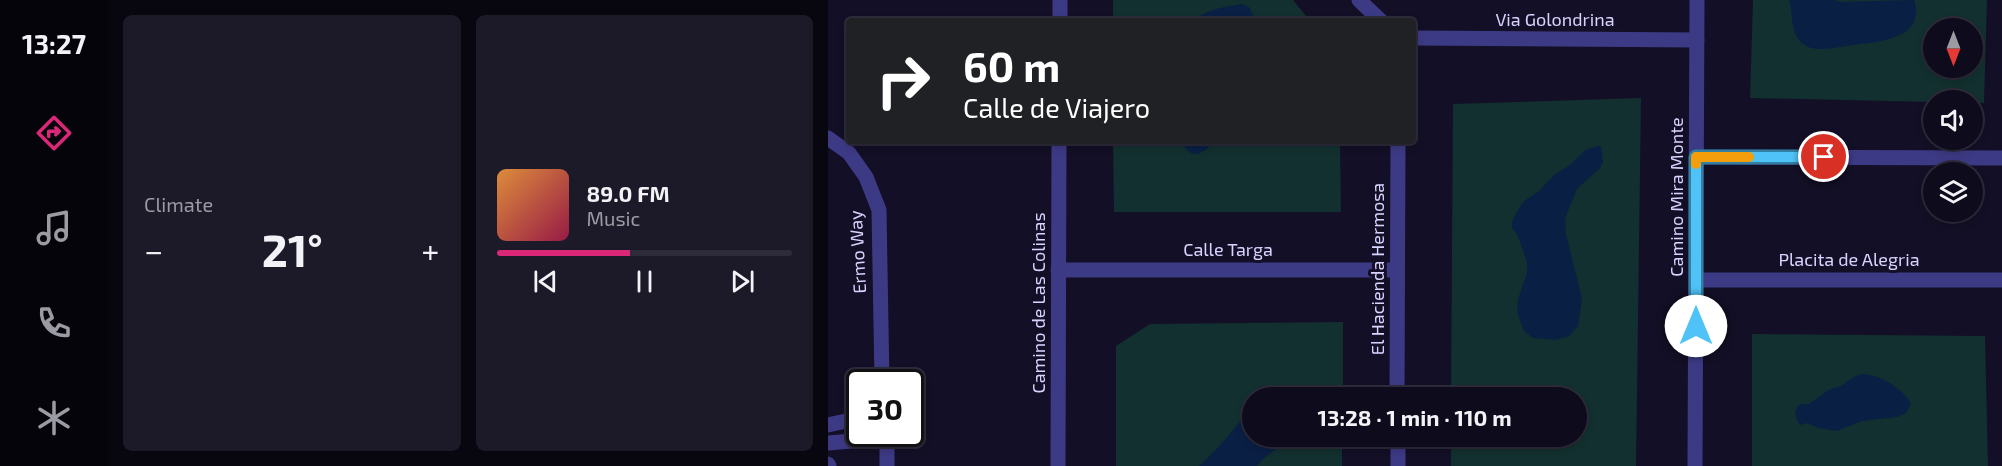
<!DOCTYPE html>
<html lang="en">
<head>
<meta charset="utf-8">
<style>
	:root { --surface:#0e0b1c; --page:#1c1929; --text:#f1f3f6; --muted:#9b9ba3; --line:#2e2b3b; --accent:#db2777 }
	body { margin:0; font-family:"Exo 2",sans-serif; background:var(--page); color:var(--text); height:100vh; display:flex; flex-direction:column; font-size:22px; white-space:nowrap }
	* { box-sizing:border-box; margin:0 }
	p { font-size:20px; color:var(--muted) }
	.icon { flex:none; width:33px; height:33px; fill:none; stroke:currentColor; stroke-width:2; stroke-linecap:round; stroke-linejoin:round }
	.map { position:relative; flex:1; overflow:hidden }
	.side { display:flex; flex-direction:column; gap:15px; padding:15px; background:#08060f; width:720px }
	.side>* { flex:none }
	.top-card { position:absolute; left:18px; top:18px; width:570px; height:126px; border-radius:6px; box-shadow:0 3px 9px #0003,0 0 0 2px var(--line); background:#202124; color:#fff; overflow:hidden }
	.needle { width:39px; rotate:180deg }
	.tools { position:absolute; left:1095px; top:18px; display:grid; gap:12px }
	.tools a { display:grid; place-items:center; width:60px; height:60px; border-radius:50%; background:var(--surface); box-shadow:0 3px 9px #0003,0 0 0 2px var(--line); font-size:30px }
	.speed { position:absolute; left:18px; top:369px; display:flex; gap:12px; font-size:30px; font-weight:700; text-align:center }
	.speed>* { display:grid; place-content:center; width:78px; height:78px; border-radius:50%; background:var(--surface); box-shadow:0 3px 9px #0003,0 0 0 2px var(--line); line-height:1 }
	.speed .limit { border:3px solid #111; border-radius:9px; background:#fff; color:#111 }
	.pin { position:absolute; display:grid; place-items:center; width:51px; height:51px; color:#fff; margin:-26px; border:3px solid #fff; border-radius:50%; box-shadow:0 2px 6px #0007 }
	.me { position:absolute; width:66px; margin:-33px; rotate:0deg; stroke-linejoin:round; filter:drop-shadow(0 0 4px #0008) }
	.turn { display:flex; align-items:center; gap:21px; height:126px; padding:0 18px; font-size:27px }
	.turn .icon { width:78px; height:78px; stroke-width:2.5 }
	.turn b { display:block; font-size:42px; line-height:51px }
	.big { font-size:45px; font-weight:700; line-height:1.1 }
	.side .tile { flex:1; display:flex; flex-direction:column; justify-content:center; gap:9px; min-width:0; padding:0 21px; border-radius:9px; background:var(--page) }
	.song { display:flex; align-items:center; gap:18px }
	.cover { width:72px; height:72px; border-radius:9px; background:linear-gradient(135deg,hsl(30 70% 55%),hsl(340 70% 35%)) }
	.played { height:6px; border-radius:3px; background:linear-gradient(90deg,var(--accent) 45%,var(--line) 45%) }
	.keys { display:flex; justify-content:space-around; direction:ltr }
	.heat { display:flex; justify-content:space-between; align-items:center; font-size:33px; direction:ltr }
	.side .tiles { flex:1; display:grid; gap:15px; grid-template-columns:repeat(2,1fr) }
	.trip { position:absolute; left:414px; top:387px; width:345px; height:60px; border-radius:30px; background:var(--surface); box-shadow:0 3px 9px #0003,0 0 0 2px var(--line); font-weight:700; line-height:60px; text-align:center }
	main { display:flex; flex:1; min-height:0 }
	.tabs { display:flex; flex-direction:column; width:108px; justify-content:space-around; align-items:center; background:#06040b; color:var(--muted) }
	.tabs .icon { width:42px; height:42px }
	.tabs .current { color:var(--accent) }
	.tabs b { font-size:27px; color:var(--text) }
	.map>svg:first-child { display:block }
</style>
</head>
<body>
<main>
<nav class="tabs">
<b>13:27</b>
<svg class="icon current" aria-label="directions" viewBox="0 0 24 24"><path d="M12 3l9 9-9 9-9-9zM9 14v-3h6M13 9l2 2-2 2"/></svg>
<svg class="icon" aria-label="music" viewBox="0 0 24 24"><path d="M9 18V5l10-2v13"/><circle cx="6" cy="18" r="3"/><circle cx="16" cy="16" r="3"/></svg>
<svg class="icon" aria-label="phone" viewBox="0 0 24 24"><path d="M5 4h4l2 5-3 2q2 4 5 5l2-3 5 2v4C11 20 4 13 5 4z"/></svg>
<svg class="icon" aria-label="climate" viewBox="0 0 24 24"><path d="M12 3v18M4 7l16 10M4 17L20 7"/></svg>
</nav>
<section class="side">
<div class="tiles">
<div class="tile"><p>Climate</p>
<div class="heat"><a>−</a><b class="big">21°</b><a>+</a></div>
</div>
<div class="tile">
<div class="song"><i class="cover"></i><div><b>89.0 FM</b><p>Music</p></div></div>
<div class="played"></div>
<div class="keys"><svg class="icon" aria-label="previous" viewBox="0 0 24 24"><path d="M18 5L8 12l10 7zM5 5v14"/></svg><svg class="icon" aria-label="pause" viewBox="0 0 24 24"><path d="M8 5v14M16 5v14"/></svg><svg class="icon" aria-label="next" viewBox="0 0 24 24"><path d="M6 5l10 7-10 7zM19 5v14"/></svg></div>
</div>
</div>
</section>
<div class="map">
<svg width="1174" height="466" viewBox="0 0 1174 466">
	<rect width="100%" height="100%" fill="#130f26"/>
	<!-- green -->
	<g fill="#12302f" fill-rule="evenodd">
		<path d="M285 0H465L482 21H285Z"/>
		<path d="M925 0H1159L1156 103 1145 102 1144 100 1105 102 922 98ZM1106 28H1144V68H1106Z"/>
		<path d="M813 98 808 466H623V437L748 436V398L623 397 625 104Z"/>
		<path d="M285 141H512L513 212H286Z"/>
		<path d="M515 322V397L424 398V436L514 437V466H288V346L322 324Z"/>
		<path d="M924 334 1157 336 1160 466H924Z"/>
	</g>
	<!-- water -->
	<g fill="#0a1f44">
		<path d="M961 0H1006L1013 2 1086 0C1099 42 1044 42 1018 46 1003 48 982 54 971 40 962 29 965 12 961 0Z"/>
		<path d="M414 4 421 7 428 21H366C377 9 398 7 414 4Z"/>
		<path d="M354 141H387C375 154 362 162 354 141Z"/>
		<path d="M769 146H773L775 162 772 168 749 189 737 219 738 234 754 298 750 326 741 336 728 340 705 338 696 331 689 312 690 299 699 273V262L689 234 684 228V222L688 213 696 201 711 191 727 174 742 165 757 150Z"/>
		<path d="M1034 374C1052 374 1074 388 1083 403L1078 413 1069 417 1034 421 1009 431 990 428 978 423 973 425 970 422 967 413 969 407 973 404H981L1000 390 1013 386 1027 376Z"/>
		<path d="M423 410 424 436 462 437V439C451 449 438 453 429 466H371C391 449 405 428 423 410Z"/>
	</g>
	<g fill="none" stroke-linecap="round" stroke-linejoin="round">
		<!-- minor -->
		<g stroke="#3d3a85" stroke-width="15">
			<path d="M531 0 553 21"/>
			<path d="M232 21V0"/>
			<path d="M585 38 869 40"/>
			<path d="M0 138 21 153 38 177 51 210 54 382"/>
			<path d="M869 157 1174 158"/>
			<path d="M230 270H569"/>
			<path d="M869 280H1174"/>
			<path d="M569 398 570 141"/>
			<path d="M0 425 18 421 32 415"/>
			<path d="M59 434V466"/>
			<path d="M570 436V466"/>
			<path d="M0 443 59 438"/>
			<path d="M0 464 1 466"/>
			<path d="M230 466 231 141"/>
			<path d="M867 466 869 0"/>
		</g>
	</g>
	<g fill="none" stroke-linecap="round" stroke-linejoin="round">
		<defs>
			<path id="route" d="M868 326V157H996"/>
		</defs>
		<!-- route casing -->
		<use href="#route" stroke="#337fa1" stroke-width="15"/>
		<!-- route -->
		<use href="#route" stroke="#4fc3f7" stroke-width="10"/>
		<!-- slow -->
		<path stroke="#f59e0b" stroke-width="10" d="M868 164V157H921"/>
	</g>
	<g text-anchor="middle" stroke-width="6" stroke-linejoin="round" paint-order="stroke">
		<!-- street labels -->
		<g font-size="18" fill="#d9d4ff" stroke="#130f26">
			<text x="727" y="26">Via Golondrina</text>
			<text transform="translate(849 197) rotate(-90)" y="6">Camino Mira Monte</text>
			<text x="400" y="256">Calle Targa</text>
			<text transform="translate(30 252) rotate(-93)" y="6">Ermo Way</text>
			<text x="1021" y="266">Placita de Alegria</text>
			<text transform="translate(550 269) rotate(-90)" y="6">El Hacienda Hermosa</text>
			<text transform="translate(211 303) rotate(-90)" y="6">Camino de Las Colinas</text>
		</g>
	</g>
</svg>
<div class="tools">
<a><svg class="needle" viewBox="-14 -14 28 28"><path d="M0-13l5 13h-10z" fill="#e53935"/><path d="M0 13l5-13h-10z" fill="#9b9ba3"/></svg></a>
<a><svg class="icon" aria-label="sound" viewBox="0 0 24 24"><path d="M4 9h4l5-4v14l-5-4H4zM17 9q2 3 0 6"/></svg></a>
<a><svg class="icon" aria-label="layers" viewBox="0 0 24 24"><path d="M12 4l9 5-9 5-9-5zM3 14l9 5 9-5"/></svg></a>
</div>
<div class="speed"><div class="limit">30</div></div>
<div class="pin" style="left:996px;top:157px;background:#d93025"><svg class="icon" aria-label="arrive" viewBox="0 0 24 24"><path d="M6 21V4h12l-3 4 3 4H6"/></svg></div>
<svg class="me" style="left:868px;top:326px" viewBox="-20 -20 40 40"><circle r="19" fill="#fff"/><path d="M0-13L10 11 0 6-10 11z" fill="#4fc3f7"/></svg>
<div class="trip">13:28 · 1 min · 110 m</div>
<div class="top-card">
<div class="turn"><svg class="icon" aria-label="right" viewBox="0 0 24 24"><path d="M7 20v-9h11M14 6l5 5-5 5"/></svg><div><b>60 m</b>Calle de Viajero</div></div>
</div>
</div>
</main>
</body>
</html>
